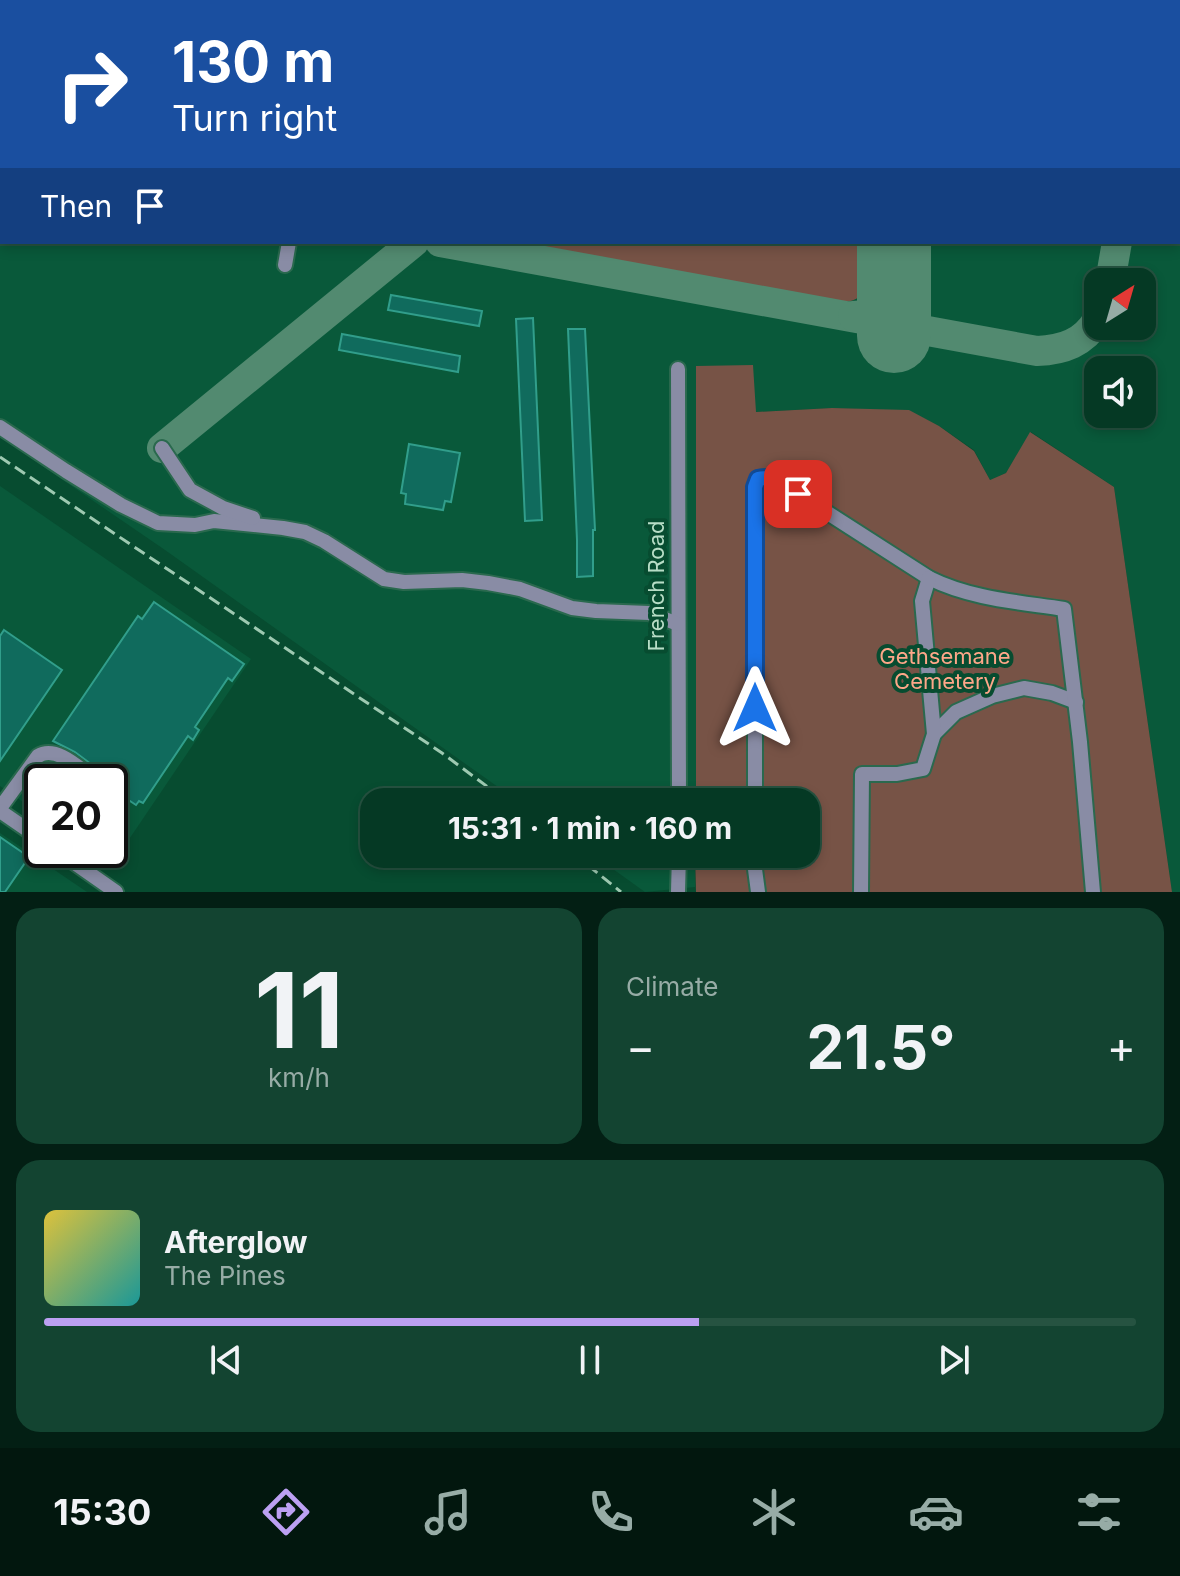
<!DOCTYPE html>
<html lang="en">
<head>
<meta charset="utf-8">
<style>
	:root { --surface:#053924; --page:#134431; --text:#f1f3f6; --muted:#97aca6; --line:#265341; --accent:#bca0f2 }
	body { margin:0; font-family:Inter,sans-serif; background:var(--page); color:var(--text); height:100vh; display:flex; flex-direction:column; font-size:30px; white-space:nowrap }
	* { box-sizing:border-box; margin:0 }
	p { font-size:26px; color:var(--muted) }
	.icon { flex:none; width:44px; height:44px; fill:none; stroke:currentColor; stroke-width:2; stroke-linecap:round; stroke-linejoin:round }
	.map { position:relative; height:892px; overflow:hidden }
	.side { display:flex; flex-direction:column; gap:16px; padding:16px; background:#031f14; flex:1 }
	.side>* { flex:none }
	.hud { position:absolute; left:0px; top:0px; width:1180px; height:244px; box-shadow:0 4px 12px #0003,0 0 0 2px var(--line); background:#1a4fa0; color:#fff; overflow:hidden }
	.needle { width:52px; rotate:37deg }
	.controls { position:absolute; left:1084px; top:268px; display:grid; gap:16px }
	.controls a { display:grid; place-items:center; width:72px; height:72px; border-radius:16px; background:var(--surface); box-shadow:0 4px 12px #0003,0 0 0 2px var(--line); font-size:40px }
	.speed { position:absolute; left:24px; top:764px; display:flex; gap:16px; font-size:40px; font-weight:700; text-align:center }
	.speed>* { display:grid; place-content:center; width:104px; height:104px; border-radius:50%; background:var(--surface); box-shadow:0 4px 12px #0003,0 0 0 2px var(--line); line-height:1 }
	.speed .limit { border:4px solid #111; border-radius:12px; background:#fff; color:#111 }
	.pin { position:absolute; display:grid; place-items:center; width:68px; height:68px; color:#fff; margin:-34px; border-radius:16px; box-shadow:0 4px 12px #0006 }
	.me { position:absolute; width:88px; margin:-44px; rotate:0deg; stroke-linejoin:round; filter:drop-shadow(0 0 6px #0008) }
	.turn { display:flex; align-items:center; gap:28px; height:168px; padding:0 40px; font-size:36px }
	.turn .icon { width:104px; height:104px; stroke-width:2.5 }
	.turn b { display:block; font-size:56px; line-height:68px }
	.then { display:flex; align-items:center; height:76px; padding:0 40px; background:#0003; gap:16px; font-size:30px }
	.big { font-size:60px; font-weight:700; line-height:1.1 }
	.side .card { flex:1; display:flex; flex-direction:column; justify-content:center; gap:12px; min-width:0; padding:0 28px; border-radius:24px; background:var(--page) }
	.side .dial { align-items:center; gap:0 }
	.dial b { font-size:104px; line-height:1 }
	.song { display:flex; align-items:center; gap:24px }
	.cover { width:96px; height:96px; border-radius:12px; background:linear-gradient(135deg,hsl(50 70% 55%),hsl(180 70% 35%)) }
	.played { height:8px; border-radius:4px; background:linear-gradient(90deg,var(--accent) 60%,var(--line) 60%) }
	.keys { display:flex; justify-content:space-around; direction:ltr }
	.heat { display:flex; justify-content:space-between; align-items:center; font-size:44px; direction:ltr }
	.side .tiles { flex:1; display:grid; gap:16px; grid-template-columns:1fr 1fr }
	.card:last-child { grid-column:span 2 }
	.trip { position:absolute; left:360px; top:788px; width:460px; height:80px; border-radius:24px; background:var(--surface); box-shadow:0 4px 12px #0003,0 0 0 2px var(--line); font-weight:700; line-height:80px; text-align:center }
	.dock { display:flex; height:128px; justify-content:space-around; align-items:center; background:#02170e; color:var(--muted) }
	.dock .icon { width:56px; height:56px }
	.dock .selected { color:var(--accent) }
	.dock b { font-size:36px; color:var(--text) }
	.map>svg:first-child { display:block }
</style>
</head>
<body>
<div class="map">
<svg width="1180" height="892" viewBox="0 0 1180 892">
	<rect width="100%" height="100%" fill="#074c30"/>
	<!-- built -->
	<g fill="#09593a" fill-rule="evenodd">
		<path d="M0 0H1180V892H1172L1114 487 1031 432 1006 473 990 480 974 450 939 426 909 411 832 408 755 412 697 366 696 802H519L165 550 0 437ZM2 2H1178V242H2ZM1098 282H1142V326H1098ZM1098 370H1142V414H1098Z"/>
		<path d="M0 486 251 659 113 863 94 850H110V782H42V815L0 786Z"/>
		<path d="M0 833 87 892H0Z"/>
		<path d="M592 854H695V887L645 892Z"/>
	</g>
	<!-- green -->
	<g fill="#775346">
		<path d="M0 0H319L318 2H2V8H0Z"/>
		<path d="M745 0H869V2H742Z"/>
		<rect x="921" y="0" width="182" height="2"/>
		<path d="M513 242H869C869 267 876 303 840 302Z"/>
		<path d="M753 365 756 412 832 408 909 410 939 426 974 451 990 480 1006 473 1030 432 1114 487 1172 892H696L695 854H806V802H696V366Z"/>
	</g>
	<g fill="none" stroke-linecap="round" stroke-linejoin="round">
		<!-- taxiway -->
		<g stroke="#528a70" stroke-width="30">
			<path d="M705 2 707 0"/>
			<path d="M1125 2V0"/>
			<path d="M440 242 1037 351C1063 350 1084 343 1098 319"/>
			<path d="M1110 282 1117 242"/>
			<path d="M853 316C872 315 886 310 894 292"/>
			<path d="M162 448 414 242"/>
		</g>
		<!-- runway -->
		<g stroke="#528a70" stroke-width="74">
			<path d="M897 0V2"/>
			<path d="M894 336V242"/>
		</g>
	</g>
	<!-- building -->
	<g fill="#106b5d" stroke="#319e8b" stroke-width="2">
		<path d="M391 295 482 311 479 326 388 310Z"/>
		<path d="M533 318 542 520 525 521 516 319Z"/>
		<path d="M568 329H585L595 530H593V576L577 577V540Z"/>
		<path d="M342 334 460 356 458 372 339 350Z"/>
		<path d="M409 444 460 453 451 502 445 501 443 510 405 504 406 494 401 493Z"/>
		<path d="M154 602 244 664 232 681 228 678 195 727 199 730 193 740 188 736 143 803 139 801 136 805 124 797 128 792 75 752 53 741 138 616 142 619Z"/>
		<path d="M4 630 62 670 0 761V636Z"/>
		<path d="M0 837 29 857 5 892H0Z"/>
	</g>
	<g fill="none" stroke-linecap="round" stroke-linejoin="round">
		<defs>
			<g id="minor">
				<path d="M333 2 334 0"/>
				<path d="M285 265 289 242"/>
				<path d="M678 369 679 802"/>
				<path d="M0 427 66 471 121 505 158 523 195 525 214 521 283 528 305 532 324 541 384 579 404 582 462 580 488 583 520 589 572 608 596 611 649 613 678 624"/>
				<path d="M162 448 190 490 223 508 253 518"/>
				<path d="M934 734 956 712 992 696 1024 688 1052 693 1076 702"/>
				<path d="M755 802V487L758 479 765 477 778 481 929 578C971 599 1019 602 1064 609L1080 742 1093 892"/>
				<path d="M0 808 38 756C57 744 82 771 98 782"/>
				<path d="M0 811 42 840"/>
				<path d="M56 850 116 892"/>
				<path d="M753 854 758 892"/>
				<path d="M678 892 679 854"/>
				<path d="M861 892 862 774H897L923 769 934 734 922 601 929 578"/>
			</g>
		</defs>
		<!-- minor casing -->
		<use href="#minor" stroke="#2a694e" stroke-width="18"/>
		<!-- minor -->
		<use href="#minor" stroke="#898ca5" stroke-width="14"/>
		<!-- rail -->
		<g stroke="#9ec9b1" stroke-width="3" stroke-dasharray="12 6" stroke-linecap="butt">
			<path d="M0 457 442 753 508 802"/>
			<path d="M574 854 621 892"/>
		</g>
	</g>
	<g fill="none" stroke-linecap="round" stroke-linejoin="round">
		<defs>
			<path id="route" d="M755 708V487L758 479C773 475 785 486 798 494"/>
		</defs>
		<!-- route casing -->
		<use href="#route" stroke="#114b97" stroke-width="20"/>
		<!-- route -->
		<use href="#route" stroke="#1a73e8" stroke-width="14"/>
	</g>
	<g text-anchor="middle" stroke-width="8" stroke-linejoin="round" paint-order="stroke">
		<!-- street labels -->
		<g font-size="22" fill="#b7ddc6" stroke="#074c30">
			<text transform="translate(656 586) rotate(-90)" y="8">French Road</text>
		</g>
		<!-- park labels -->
		<g font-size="22" fill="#fea789" stroke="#074c30">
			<text x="945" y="664">Gethsemane<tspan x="945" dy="25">Cemetery</tspan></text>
		</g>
	</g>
</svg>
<div class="controls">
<a><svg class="needle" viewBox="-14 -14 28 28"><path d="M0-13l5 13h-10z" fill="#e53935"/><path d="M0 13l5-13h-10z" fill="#97aca6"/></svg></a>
<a><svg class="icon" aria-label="sound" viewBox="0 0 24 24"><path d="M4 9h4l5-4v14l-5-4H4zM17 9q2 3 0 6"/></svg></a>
</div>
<div class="speed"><div class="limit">20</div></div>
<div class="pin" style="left:798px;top:494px;background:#d93025"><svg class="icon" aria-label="arrive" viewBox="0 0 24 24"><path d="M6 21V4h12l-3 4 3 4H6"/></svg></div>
<svg class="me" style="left:755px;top:708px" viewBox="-20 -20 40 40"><path d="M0-17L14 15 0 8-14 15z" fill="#1a73e8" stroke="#fff" stroke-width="4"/></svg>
<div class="trip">15:31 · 1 min · 160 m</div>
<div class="hud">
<div class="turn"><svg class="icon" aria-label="right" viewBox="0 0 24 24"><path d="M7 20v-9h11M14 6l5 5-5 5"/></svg><div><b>130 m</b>Turn right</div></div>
<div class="then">Then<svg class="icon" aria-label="arrive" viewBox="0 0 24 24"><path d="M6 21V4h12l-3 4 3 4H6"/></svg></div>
</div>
</div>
<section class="side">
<div class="tiles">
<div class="card dial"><b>11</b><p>km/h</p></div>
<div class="card"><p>Climate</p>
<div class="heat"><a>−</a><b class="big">21.5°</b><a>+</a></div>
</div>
<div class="card">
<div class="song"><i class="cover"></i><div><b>Afterglow</b><p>The Pines</p></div></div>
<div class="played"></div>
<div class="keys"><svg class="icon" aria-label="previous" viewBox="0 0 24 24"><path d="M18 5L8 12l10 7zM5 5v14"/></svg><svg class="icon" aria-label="pause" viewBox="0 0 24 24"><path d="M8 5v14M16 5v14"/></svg><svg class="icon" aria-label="next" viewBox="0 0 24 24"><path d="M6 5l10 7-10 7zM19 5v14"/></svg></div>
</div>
</div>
</section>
<nav class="dock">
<b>15:30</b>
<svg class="icon selected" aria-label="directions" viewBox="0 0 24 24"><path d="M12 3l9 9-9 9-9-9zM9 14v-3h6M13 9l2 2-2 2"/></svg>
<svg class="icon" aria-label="music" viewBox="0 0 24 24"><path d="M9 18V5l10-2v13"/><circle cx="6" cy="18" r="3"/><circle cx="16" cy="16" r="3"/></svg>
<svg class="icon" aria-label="phone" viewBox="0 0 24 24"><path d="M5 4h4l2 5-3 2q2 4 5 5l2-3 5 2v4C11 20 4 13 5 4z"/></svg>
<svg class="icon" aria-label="climate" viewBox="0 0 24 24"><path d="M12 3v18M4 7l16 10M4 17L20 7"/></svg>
<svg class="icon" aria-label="car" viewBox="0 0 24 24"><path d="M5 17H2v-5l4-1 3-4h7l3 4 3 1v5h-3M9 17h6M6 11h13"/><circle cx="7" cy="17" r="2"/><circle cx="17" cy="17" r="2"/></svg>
<svg class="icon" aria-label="filters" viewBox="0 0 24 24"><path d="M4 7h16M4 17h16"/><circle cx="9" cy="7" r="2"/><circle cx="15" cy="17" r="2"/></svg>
</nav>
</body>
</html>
